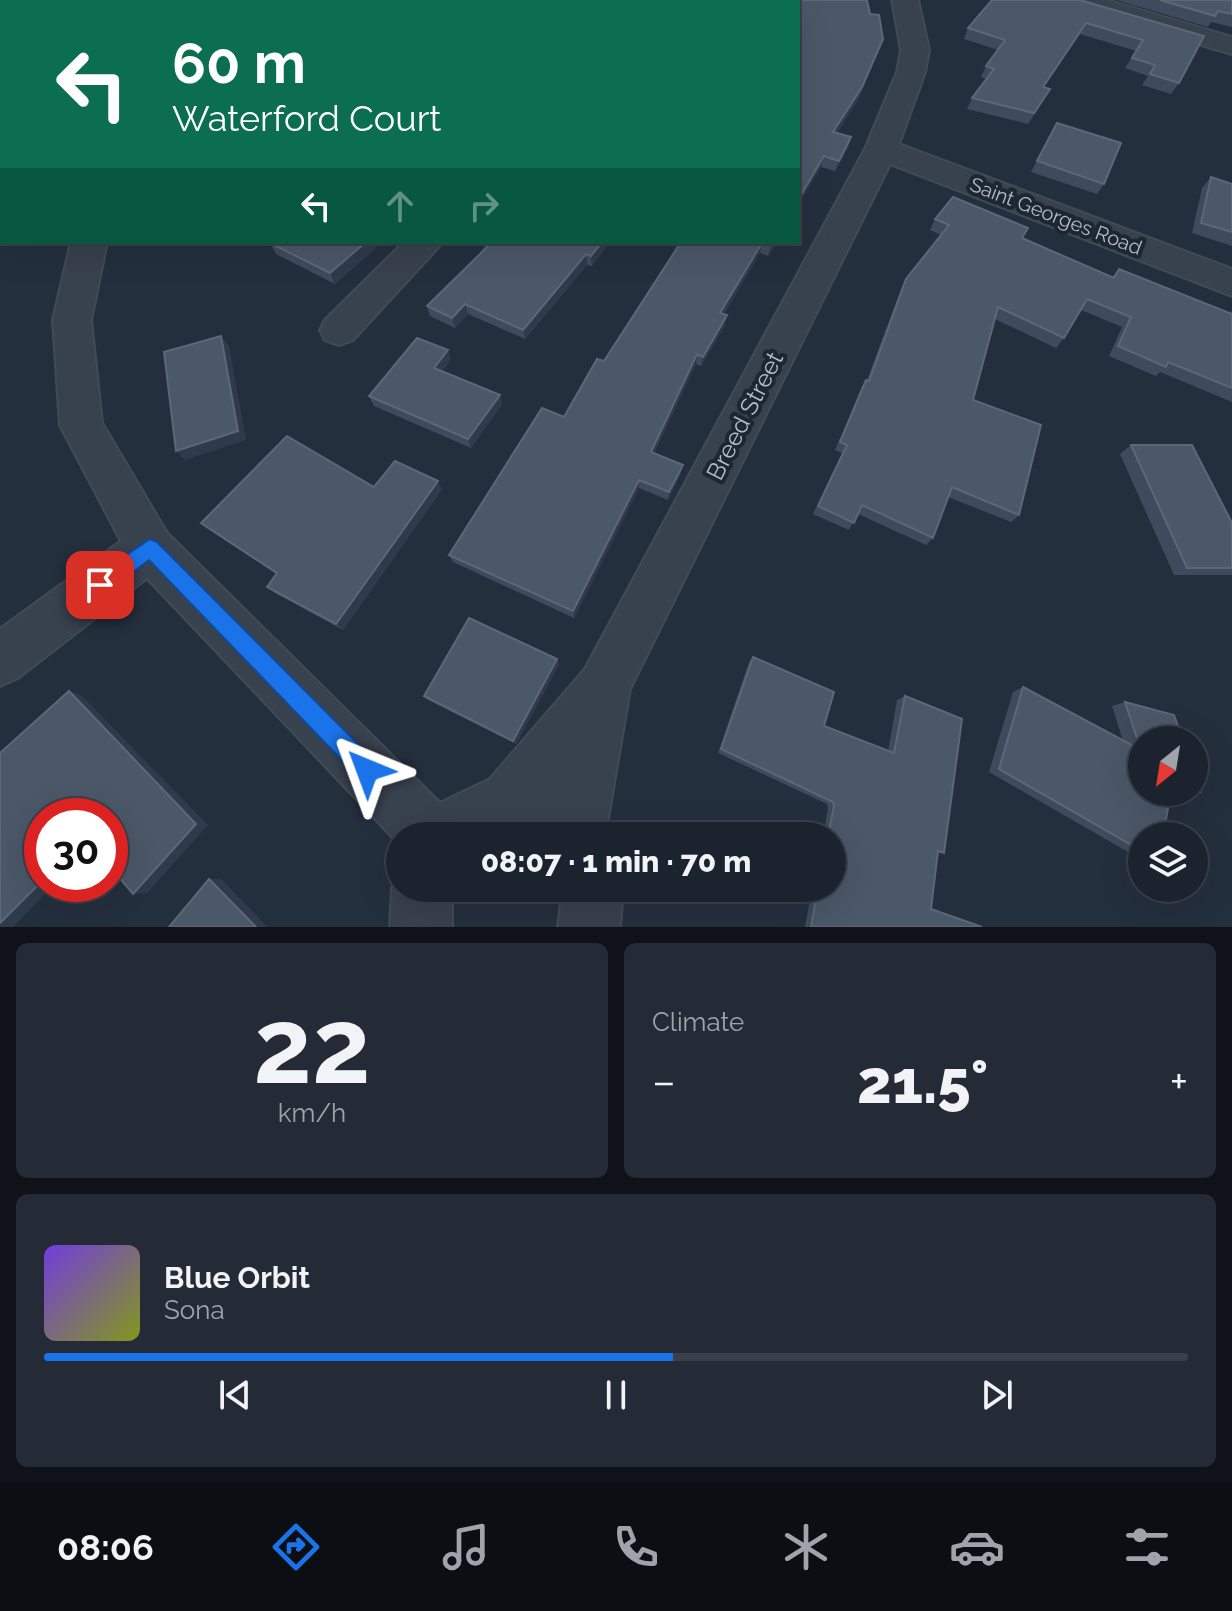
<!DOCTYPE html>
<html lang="en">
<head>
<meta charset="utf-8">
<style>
	:root { --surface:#1b232e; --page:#242b36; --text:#f1f3f6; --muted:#a0a4aa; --line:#39404a; --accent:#1a73e8 }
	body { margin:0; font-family:Raleway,sans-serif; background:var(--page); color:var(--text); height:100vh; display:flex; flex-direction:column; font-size:30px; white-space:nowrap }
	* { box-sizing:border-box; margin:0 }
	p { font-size:26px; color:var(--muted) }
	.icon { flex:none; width:44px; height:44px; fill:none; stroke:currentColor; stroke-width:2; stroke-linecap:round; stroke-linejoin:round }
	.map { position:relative; height:927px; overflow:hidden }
	.side { display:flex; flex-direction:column; gap:16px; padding:16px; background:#0f1319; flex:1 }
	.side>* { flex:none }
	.banner { position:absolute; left:0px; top:0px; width:800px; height:244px; box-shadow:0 8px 32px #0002,0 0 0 2px var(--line); background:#0b6e4f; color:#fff; overflow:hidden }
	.needle { width:52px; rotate:210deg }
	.fabs { position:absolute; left:1128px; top:726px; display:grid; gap:16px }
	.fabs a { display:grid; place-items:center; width:80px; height:80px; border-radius:50%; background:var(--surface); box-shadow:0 8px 32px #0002,0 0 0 2px var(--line); font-size:40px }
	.speed { position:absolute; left:24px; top:798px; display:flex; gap:16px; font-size:40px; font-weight:700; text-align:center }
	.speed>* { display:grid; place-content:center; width:104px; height:104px; border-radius:50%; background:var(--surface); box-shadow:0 8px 32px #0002,0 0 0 2px var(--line); line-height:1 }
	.speed .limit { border:12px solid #d22; background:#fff; color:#111 }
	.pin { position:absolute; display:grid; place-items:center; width:68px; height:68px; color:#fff; margin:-34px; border-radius:16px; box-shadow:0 4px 12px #0006 }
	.me { position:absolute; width:88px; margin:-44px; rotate:316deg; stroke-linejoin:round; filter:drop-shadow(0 0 6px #0008) }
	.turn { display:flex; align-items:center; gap:28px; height:168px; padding:0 40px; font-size:36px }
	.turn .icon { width:104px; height:104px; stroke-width:2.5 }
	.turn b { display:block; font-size:56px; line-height:68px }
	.lanes { display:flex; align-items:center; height:76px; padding:0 40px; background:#0003; justify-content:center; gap:40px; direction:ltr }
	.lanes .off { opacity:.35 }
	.big { font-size:60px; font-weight:800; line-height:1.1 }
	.side .tile { flex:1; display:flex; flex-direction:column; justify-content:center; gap:12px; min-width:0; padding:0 28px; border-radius:12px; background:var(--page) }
	.side .dial { align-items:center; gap:0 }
	.dial b { font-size:104px; line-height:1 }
	.song { display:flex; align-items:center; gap:24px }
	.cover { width:96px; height:96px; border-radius:12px; background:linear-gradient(135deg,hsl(260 70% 55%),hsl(70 70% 35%)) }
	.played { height:8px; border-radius:4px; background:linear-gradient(90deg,var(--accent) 55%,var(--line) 55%) }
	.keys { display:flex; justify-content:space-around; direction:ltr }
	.heat { display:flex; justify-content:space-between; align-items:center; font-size:44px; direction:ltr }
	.side .tiles { flex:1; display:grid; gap:16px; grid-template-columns:1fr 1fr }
	.tile:last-child { grid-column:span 2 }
	.trip { position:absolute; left:386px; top:822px; width:460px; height:80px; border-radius:40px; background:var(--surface); box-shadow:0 8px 32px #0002,0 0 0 2px var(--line); font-weight:800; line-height:80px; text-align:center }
	.menu { display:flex; height:128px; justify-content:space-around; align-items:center; background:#0b0e12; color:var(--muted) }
	.menu .icon { width:56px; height:56px }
	.menu .on { color:var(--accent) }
	.menu b { font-size:36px; color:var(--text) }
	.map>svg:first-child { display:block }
</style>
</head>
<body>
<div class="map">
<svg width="1232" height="927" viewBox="0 0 1232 927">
	<rect width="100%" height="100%" fill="#242f3e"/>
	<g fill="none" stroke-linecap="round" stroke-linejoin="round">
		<defs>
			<g id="minor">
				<path d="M345 0H374L375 2H346Z"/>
				<rect x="600" y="0" width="26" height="2"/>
				<path d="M892 0H918L929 50 925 72 899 144 1232 269V296L890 164 630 689 605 836H533L512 832 492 836H400V845L147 578 18 678 0 686V629L121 541 60 425 53 320 71 242H107L91 320 102 423 167 533 440 803 490 779 585 669 865 149 897 72 901 50Z"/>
				<path d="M1065 0H1106L1232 37V54L1069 6Z"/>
				<path d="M404 242H443L353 340 339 345 325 340 320 330 325 320Z"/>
				<path d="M400 868V888H452V927H390L392 888Z"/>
				<path d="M563 888H623L620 927H558Z"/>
			</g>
		</defs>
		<!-- minor casing -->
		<use href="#minor" stroke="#414a57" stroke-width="4"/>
		<!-- path -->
		<g stroke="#3f5557" stroke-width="3" stroke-dasharray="4 4" stroke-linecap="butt">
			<path d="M243 0 247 2"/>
			<path d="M142 2 145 0"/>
		</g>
		<!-- minor -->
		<use href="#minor" fill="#38414e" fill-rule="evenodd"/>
	</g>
	<!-- wall -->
	<g fill="#3f4b5c">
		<path d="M787 0H867L870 14 883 39 859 98 837 133 851 137 848 148 835 171 821 167 798 2H787Z"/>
		<path d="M992 0 1204 36 1179 83 1171 94 1142 85 1148 76 1125 68 1136 51 1080 34 1044 87V100L1028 124 967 109 972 98 986 79 981 77 986 66 998 50 964 39 968 28Z"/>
		<path d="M1116 0H1232V27L1211 22 1208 27Z"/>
		<path d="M1057 123 1104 184 1097 194 1031 172Z"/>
		<path d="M1211 177 1232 184V246L1192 233 1202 188Z"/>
		<path d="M935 219 1022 238 1112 277 1119 269 1230 313 1232 311V402L1160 372 1156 376 1109 356 1122 327 1081 310 1064 338 1056 348 995 319 973 400 1019 515 1011 522 948 497 933 538 926 545 858 514 849 530 813 514 842 453 835 450 861 389 866 380H867L901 289 906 279 941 235 930 230Z"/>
		<path d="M382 242 335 284 276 254 270 243Z"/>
		<path d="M491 242H610L592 266 587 265 525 339 468 314 455 328 430 316 427 306 480 254Z"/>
		<path d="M681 242H777L768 256 760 253 724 314 725 325 701 366 696 364 654 453 681 473 668 500 639 488 574 618 453 562 449 555 564 417 604 361Z"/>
		<path d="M451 360 442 371 502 404 471 448 374 406 369 396Z"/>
		<path d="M1131 445 1232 523V575H1174L1120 454Z"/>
		<path d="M374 487 442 489 343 630 275 593 267 587 276 574 210 530 201 523Z"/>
		<path d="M753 657 824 726 888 751 897 700 905 696 944 853H938L931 909 982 927H805L812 888H832V836H823L828 808 827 804 718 753 749 662Z"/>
		<path d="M559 664 516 744 428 700 424 696Z"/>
		<path d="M1023 687 1123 741 1112 706 1125 702 1183 740 1142 836V860L989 772 1013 692Z"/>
		<path d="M1194 773 1200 792 1185 794 1178 792H1194Z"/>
	</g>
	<!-- shaded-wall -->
	<g fill="#2f3b4b">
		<path d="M570 0H583L581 2H567Z"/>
		<path d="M1086 23 1080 34 1037 98 1043 87Z"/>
		<path d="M883 39 859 98 830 143 833 132Z"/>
		<path d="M851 137 848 148 835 171 839 161Z"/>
		<path d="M824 156 821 167 798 206V200Z"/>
		<path d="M366 242H382L335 284 330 273Z"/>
		<path d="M602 242H610L592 266 591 256Z"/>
		<path d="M773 242H777L768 256 771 245Z"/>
		<path d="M762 243 760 253 719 323 720 313Z"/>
		<path d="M586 254 587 265 525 339 523 330Z"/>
		<path d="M465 304 468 314 455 328 452 318Z"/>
		<path d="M727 315 725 325 701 366 703 357Z"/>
		<path d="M221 336 229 346 246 440 185 460 176 451Z"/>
		<path d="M448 350 451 360 438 378 434 368Z"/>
		<path d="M697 354 696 364 650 461 651 452Z"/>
		<path d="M500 395 502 404 471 448 468 439Z"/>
		<path d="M683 465 681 473 668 500 669 492Z"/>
		<path d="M639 480V488L574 618 573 611Z"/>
		<path d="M438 481 442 489 343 630 336 624Z"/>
		<path d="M557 659 559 664 516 744 513 741Z"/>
		<path d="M69 691 82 696 208 825 147 893 133 894Z"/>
		<path d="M209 879H221L268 927H256Z"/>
		<path d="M42 881V884H55L13 927H0V923Z"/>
	</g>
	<!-- building -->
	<g fill="#4b5868" stroke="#5c6777" stroke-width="2">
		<path d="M417 0H570L567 2H423Z"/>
		<path d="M790 0H867L870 14 879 15 883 39 862 87 833 132 851 137 839 161 824 156 798 200V2H790Z"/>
		<path d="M992 0H1080L1204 36 1179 83 1150 74 1155 65 1132 58 1143 40 1086 23 1043 87 1050 89 1034 113 972 98 994 69 986 66 1005 40 968 28Z"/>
		<path d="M1160 0H1232V14L1218 11 1215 16Z"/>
		<path d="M1057 123 1121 143 1104 184 1037 161Z"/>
		<path d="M1211 177 1232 184V232L1201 223Z"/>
		<path d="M953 197 1028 228 1022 238 1114 278 1119 269 1232 314V388L1168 362 1166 367 1118 346 1131 317 1087 299 1064 338 998 307 973 400 1041 425 1019 515 952 487 933 538 862 505 854 523 818 506 847 445 840 442 866 380 869 381 906 279 949 225 935 219Z"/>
		<path d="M272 242H366L330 273 270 243Z"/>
		<path d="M491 242H602L591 256 586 254 523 330 465 304 452 318 427 306 480 254Z"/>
		<path d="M681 242H773L771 245 762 243 720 313 727 315 703 357 697 354 651 452 683 465 669 492 639 480 573 611 449 555 542 408 564 417 597 359 604 361Z"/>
		<path d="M221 336 238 431 176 451 164 352Z"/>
		<path d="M417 338 448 350 434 368 500 395 468 439 369 396Z"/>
		<path d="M287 436 374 487 395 461 438 481 336 624 267 587 277 573 201 523Z"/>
		<path d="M1131 445H1192L1232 523V568H1187Z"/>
		<path d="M469 618 557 659 513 741 424 696Z"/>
		<path d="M753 657 834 692 824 726 894 753 905 696 962 719 944 853 938 851 931 909 982 927H811L818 888H832V836H828L834 806 833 802 721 749Z"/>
		<path d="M1023 687 1141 750 1125 702 1174 715 1183 740H1142V792H1171L1163 836H1142V851L999 769Z"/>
		<path d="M69 691 196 824 133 894 110 867V816H42V881L0 923V753Z"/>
		<path d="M1194 773 1200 792 1194 790Z"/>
		<path d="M209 879 256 927H169Z"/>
	</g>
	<!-- route -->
	<path fill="#1a73e8" stroke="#114b97" stroke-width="2" d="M150 539 157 542 375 761 378 770 375 778 367 781 359 778 149 560 107 592 100 595 93 592 90 585 93 578Z"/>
	<g text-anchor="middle" stroke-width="8" stroke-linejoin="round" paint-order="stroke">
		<!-- far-street labels -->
		<g font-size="20" fill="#b4bcc9" stroke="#1d2633">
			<text transform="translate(1056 216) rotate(21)" y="7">Saint Georges Road</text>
		</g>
		<!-- street labels -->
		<g font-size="24" fill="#b4bcc9" stroke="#1d2633">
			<text transform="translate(745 416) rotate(-63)" y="8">Breed Street</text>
		</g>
	</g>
</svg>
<div class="fabs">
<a><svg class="needle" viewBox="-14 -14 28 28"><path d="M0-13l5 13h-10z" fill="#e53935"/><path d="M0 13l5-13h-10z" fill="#a0a4aa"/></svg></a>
<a><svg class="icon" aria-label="layers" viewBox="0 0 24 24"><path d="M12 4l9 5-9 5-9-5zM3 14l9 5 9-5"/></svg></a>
</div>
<div class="speed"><div class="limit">30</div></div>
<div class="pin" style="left:100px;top:585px;background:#d93025"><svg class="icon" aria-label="arrive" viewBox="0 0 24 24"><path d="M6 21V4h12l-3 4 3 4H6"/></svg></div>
<svg class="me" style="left:367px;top:770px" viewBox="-20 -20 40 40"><path d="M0-17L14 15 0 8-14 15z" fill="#1a73e8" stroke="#fff" stroke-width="4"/></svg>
<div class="trip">08:07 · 1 min · 70 m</div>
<div class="banner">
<div class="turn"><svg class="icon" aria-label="left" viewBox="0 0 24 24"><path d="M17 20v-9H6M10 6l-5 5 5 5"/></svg><div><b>60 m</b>Waterford Court</div></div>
<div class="lanes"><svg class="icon" aria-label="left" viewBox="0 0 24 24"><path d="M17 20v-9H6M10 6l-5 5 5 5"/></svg><svg class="icon off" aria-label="ahead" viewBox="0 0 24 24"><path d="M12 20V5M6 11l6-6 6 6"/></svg><svg class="icon off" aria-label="right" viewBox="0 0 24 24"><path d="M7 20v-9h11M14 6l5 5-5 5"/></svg></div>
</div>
</div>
<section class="side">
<div class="tiles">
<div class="tile dial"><b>22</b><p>km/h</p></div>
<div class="tile"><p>Climate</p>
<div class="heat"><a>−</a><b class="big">21.5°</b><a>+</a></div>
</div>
<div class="tile">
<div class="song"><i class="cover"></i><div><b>Blue Orbit</b><p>Sona</p></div></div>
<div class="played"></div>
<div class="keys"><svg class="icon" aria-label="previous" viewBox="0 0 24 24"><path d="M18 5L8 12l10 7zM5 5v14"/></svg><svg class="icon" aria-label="pause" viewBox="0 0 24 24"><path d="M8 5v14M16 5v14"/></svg><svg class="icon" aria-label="next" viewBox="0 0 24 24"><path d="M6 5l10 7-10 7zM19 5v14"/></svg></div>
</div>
</div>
</section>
<nav class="menu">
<b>08:06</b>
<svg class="icon on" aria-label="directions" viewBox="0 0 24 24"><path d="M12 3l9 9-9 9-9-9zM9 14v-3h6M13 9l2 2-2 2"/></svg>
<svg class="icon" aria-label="music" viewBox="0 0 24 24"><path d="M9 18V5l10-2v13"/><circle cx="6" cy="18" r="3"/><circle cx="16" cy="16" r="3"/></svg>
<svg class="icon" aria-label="phone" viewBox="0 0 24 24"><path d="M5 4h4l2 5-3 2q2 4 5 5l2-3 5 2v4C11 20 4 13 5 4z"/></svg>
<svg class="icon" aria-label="climate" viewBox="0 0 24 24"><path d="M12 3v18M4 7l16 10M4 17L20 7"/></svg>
<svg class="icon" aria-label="car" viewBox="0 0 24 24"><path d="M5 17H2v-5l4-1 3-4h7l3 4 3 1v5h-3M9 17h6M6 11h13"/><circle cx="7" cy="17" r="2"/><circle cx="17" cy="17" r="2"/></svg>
<svg class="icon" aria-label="filters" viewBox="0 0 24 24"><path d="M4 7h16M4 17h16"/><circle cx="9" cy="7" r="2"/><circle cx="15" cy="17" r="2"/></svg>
</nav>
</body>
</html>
